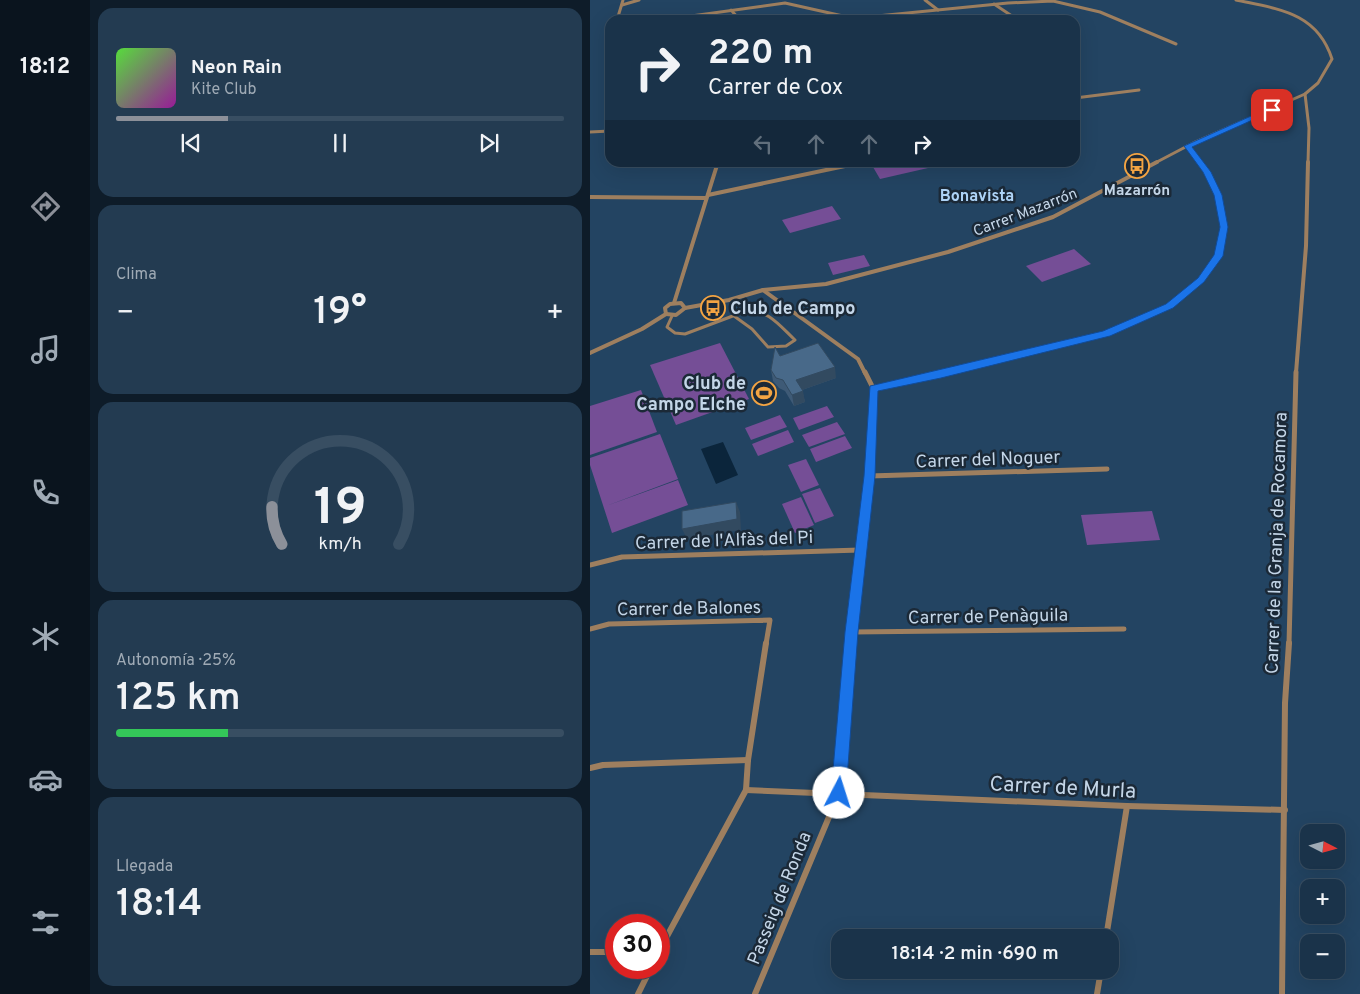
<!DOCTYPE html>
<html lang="es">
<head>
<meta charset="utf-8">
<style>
	:root { --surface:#1a334a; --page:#233b51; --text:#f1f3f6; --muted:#9faab5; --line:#384e62; --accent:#8c9099 }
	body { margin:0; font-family:Overpass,sans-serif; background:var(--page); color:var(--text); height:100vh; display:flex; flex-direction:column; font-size:19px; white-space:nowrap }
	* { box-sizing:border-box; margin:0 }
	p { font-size:16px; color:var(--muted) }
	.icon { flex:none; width:28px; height:28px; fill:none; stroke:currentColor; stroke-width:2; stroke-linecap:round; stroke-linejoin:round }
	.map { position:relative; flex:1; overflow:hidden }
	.drawer { display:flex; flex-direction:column; gap:8px; padding:8px; background:#0e1c29; width:500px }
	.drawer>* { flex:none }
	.guide { position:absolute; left:15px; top:15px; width:475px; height:152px; border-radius:15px; box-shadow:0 5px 20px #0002,0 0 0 1px var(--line); background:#1a334a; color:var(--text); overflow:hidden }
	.needle { width:32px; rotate:96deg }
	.tools { position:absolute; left:710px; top:824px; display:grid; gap:10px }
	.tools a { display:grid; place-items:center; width:45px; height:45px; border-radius:10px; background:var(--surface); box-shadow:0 5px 20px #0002,0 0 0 1px var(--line); font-size:25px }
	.speed { position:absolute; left:15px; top:914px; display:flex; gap:10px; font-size:25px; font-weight:700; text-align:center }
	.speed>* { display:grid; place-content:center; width:65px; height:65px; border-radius:50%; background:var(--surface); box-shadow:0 5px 20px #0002,0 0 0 1px var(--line); line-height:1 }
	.speed .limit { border:8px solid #d22; background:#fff; color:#111 }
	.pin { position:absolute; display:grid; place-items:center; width:42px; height:42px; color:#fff; margin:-21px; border-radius:10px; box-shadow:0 2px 8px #0006 }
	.me { position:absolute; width:55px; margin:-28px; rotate:5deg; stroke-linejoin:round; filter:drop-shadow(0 0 4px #0008) }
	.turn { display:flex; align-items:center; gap:18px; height:105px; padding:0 20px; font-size:22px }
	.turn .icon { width:65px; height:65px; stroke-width:2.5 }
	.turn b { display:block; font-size:35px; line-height:42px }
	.lanes { display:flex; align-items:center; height:48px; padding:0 20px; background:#0003; justify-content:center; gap:25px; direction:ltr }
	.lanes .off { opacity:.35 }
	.big { font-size:38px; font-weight:600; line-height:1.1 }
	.drawer .card { flex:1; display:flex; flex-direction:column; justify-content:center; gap:8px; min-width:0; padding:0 18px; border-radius:15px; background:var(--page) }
	.drawer .dial { align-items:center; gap:0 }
	.dial svg { height:130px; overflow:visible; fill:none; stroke:var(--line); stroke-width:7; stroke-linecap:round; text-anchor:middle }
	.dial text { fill:var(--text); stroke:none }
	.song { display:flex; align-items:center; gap:15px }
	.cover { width:60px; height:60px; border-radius:8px; background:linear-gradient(135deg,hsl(110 70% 55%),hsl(300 70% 35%)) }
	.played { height:5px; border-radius:2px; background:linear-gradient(90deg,var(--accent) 25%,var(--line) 25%) }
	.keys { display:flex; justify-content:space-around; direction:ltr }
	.heat { display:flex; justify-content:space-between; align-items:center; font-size:28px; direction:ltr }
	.charge { height:8px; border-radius:4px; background:linear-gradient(90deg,#34c759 25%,var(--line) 0) }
	.trip { position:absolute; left:241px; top:929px; width:288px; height:50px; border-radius:15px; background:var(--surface); box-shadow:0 5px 20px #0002,0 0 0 1px var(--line); font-weight:600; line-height:50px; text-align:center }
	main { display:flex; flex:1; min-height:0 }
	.menu { display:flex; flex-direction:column; width:90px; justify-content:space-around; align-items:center; background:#0a141e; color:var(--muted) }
	.menu .icon { width:35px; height:35px }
	.menu .on { color:var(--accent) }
	.menu b { font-size:22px; color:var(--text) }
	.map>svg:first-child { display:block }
</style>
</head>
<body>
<main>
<nav class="menu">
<b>18:12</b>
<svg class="icon on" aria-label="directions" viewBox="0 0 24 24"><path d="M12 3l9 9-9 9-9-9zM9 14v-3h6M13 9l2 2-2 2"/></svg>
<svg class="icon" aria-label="music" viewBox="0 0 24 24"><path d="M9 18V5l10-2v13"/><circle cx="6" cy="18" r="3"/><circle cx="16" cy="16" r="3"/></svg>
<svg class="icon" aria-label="phone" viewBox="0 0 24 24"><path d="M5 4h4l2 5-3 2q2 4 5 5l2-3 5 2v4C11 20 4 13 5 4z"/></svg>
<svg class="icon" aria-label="climate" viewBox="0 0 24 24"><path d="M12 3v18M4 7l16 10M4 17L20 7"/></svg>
<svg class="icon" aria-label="car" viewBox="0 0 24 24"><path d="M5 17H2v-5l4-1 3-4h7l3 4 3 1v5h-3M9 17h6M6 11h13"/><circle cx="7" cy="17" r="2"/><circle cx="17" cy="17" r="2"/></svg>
<svg class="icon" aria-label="filters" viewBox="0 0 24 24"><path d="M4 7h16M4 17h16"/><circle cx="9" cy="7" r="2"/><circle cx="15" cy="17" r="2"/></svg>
</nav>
<section class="drawer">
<div class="card">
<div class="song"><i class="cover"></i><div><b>Neon Rain</b><p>Kite Club</p></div></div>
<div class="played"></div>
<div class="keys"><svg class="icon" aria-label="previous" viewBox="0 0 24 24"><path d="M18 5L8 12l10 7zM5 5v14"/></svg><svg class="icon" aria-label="pause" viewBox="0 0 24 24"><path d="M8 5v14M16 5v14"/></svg><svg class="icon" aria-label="next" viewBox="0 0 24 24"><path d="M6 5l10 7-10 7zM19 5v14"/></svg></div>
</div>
<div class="card"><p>Clima</p>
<div class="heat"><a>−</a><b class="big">19°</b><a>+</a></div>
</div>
<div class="card dial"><svg viewBox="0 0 100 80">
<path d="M14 69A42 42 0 1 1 86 69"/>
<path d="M14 69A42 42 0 0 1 8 46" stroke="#8c9099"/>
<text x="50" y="56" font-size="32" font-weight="700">19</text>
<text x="50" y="72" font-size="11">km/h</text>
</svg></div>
<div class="card"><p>Autonomía · 25%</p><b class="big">125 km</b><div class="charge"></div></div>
<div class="card"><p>Llegada</p><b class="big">18:14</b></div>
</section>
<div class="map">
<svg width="770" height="994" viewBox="0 0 770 994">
	<rect width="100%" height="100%" fill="#234462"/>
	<!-- green -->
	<g fill="#754e96">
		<path d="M334 162 338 168 290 179 283 167 304 163Z"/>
		<path d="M242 206 251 219 200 233 192 220Z"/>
		<path d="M484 249 501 264 452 282 436 266Z"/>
		<path d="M274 255 280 266 243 275 238 263Z"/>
		<path d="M130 343 159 399 86 425 60 365Z"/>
		<path d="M51 390 67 432 0 455V406Z"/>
		<path d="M237 406 244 417 209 430 203 418Z"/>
		<path d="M190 415 197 427 161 440 155 428Z"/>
		<path d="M247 422 255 434 219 447 212 435Z"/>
		<path d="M198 430 204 442 168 456 162 444Z"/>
		<path d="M70 434 88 479 16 506 88 480 98 505 22 533 0 465V458Z"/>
		<path d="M255 436 262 448 226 462 220 449Z"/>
		<path d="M216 459 229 485 211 492 198 465Z"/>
		<path d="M230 488 244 516 225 523 212 494Z"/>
		<path d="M211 497 224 525 205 533 192 504Z"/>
		<path d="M562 511 570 540 497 545 491 515Z"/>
	</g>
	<!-- water -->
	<path fill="#0b253b" d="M133 442 148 475 126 484 111 449Z"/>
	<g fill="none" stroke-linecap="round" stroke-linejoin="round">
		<!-- service -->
		<path stroke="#9e7f5f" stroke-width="3" d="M82 316 77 327 85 333 95 334 156 311C178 309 190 326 205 340L196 346 178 347 162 329 144 316"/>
		<!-- minor-far3 -->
		<g stroke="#9e7f5f" stroke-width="3">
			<path d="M335 0 348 10"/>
			<path d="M404 4 428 20"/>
			<path d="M32 5 49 0"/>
			<path d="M141 10 150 20"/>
			<path d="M27 20 33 0"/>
			<path d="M72 20 195 3 253 16 277 17 418 3 463 1 510 12 586 44"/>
			<path d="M20 59 16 87 20 121"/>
			<path d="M715 94 719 128 718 163"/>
			<path d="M485 98 549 90"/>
			<path d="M0 132 20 131"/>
			<path d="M597 146 610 163"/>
			<path d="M268 163 274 162"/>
			<path d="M565 163 605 142 715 94 728 83 742 59C727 12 688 9 646 0"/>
		</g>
		<!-- minor-far2 -->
		<g stroke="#9e7f5f" stroke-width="4">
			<path d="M118 195 274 162"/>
			<path d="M0 197 116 198"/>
			<path d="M173 290 268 359 275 373"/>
			<path d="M84 303 128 162"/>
			<path d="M95 308 139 300 173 290 236 284 358 252 463 217 567 162"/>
			<path d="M76 314 75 308 80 304 91 303 95 308"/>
			<path d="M76 314 86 315 95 308"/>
			<path d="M0 353 52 329 76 314"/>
			<path d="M354 373C382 367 411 359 439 353 471 345 504 339 534 327 613 296 666 244 609 162"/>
			<path d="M706 373 716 246 718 162"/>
		</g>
		<!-- minor-far1 -->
		<g stroke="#9e7f5f" stroke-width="5">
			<path d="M283 388 360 372"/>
			<path d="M279 476 517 469"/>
			<path d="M0 565 32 557 270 550"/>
			<path d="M0 629 19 624 180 620 176 644"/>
			<path d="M262 632 534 629"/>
			<path d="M261 644 279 476 284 402 283 388 275 372"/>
			<path d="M699 644 706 372"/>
		</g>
		<!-- minor -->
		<g stroke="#9e7f5f" stroke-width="6">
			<path d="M0 768 13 765 158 760"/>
			<path d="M156 790 537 806 695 810"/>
			<path d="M516 938 537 806"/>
			<path d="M69 951 156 790 158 760 176 643"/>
			<path d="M0 952H26"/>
			<path d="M48 994 61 968"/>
			<path d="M165 994 249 793 261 643"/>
			<path d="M507 994 511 970"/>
			<path d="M692 994 695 703 699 643"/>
		</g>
	</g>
	<!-- wall -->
	<path fill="#3e5a76" d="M190 356 246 378 212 390 215 402 204 406 195 391 189 388 183 381 181 370Z"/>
	<!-- shaded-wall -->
	<g fill="#324a60">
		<path d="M245 367 246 378 209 391 206 380Z"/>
		<path d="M213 391 215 402 204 406 202 395Z"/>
		<path d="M146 502 150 512 151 530 97 539 92 529Z"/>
	</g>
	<!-- building -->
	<g fill="#486989" stroke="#324a60">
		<path d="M228 343 245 367 206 380 213 391 202 395 193 380 186 378 181 370 185 347 190 356Z"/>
		<path d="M146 502 147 519 92 529V511Z"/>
	</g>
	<!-- route -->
	<path fill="#1a73e8" stroke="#114b97" d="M679 108 685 110 602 147 621 172 632 195 638 227 633 256 614 282 583 308 520 336 351 378 288 391 285 476 268 632 256 793 254 798 249 800 243 798 241 793 255 632 274 476 280 386 513 331 576 304 608 278 624 255 630 227 624 195 613 172 594 146Z"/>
	<!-- icons -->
	<defs>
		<symbol id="bus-ring" viewBox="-11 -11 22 22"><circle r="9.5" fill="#1b2937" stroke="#f3a443" stroke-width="1.5"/><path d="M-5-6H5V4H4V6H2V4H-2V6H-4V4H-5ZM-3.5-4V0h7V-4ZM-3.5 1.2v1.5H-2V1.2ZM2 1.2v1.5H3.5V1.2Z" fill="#f3a443"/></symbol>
		<symbol id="stadium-ring" viewBox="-11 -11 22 22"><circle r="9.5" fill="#1b2937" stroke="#f3a443" stroke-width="1.5"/><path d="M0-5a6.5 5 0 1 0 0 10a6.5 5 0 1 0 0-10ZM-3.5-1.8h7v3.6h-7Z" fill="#f3a443"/></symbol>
	</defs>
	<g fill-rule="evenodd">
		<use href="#bus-ring" x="533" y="152" width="28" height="28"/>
		<use href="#bus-ring" x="109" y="294" width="28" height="28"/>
		<use href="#stadium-ring" x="160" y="379" width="28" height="28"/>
	</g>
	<g text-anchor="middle" stroke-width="5" stroke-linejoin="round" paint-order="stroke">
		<!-- far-poi labels -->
		<g font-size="15" font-weight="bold" fill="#c4d6e8" stroke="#1b2937">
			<text x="547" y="195">Mazarrón</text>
		</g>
		<!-- far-street labels -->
		<g font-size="15" fill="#c4d6e8" stroke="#1b2937">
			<text transform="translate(435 212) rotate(-21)" y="5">Carrer Mazarrón</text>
		</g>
		<!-- far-neighbourhood labels -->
		<g font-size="16" font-weight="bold" fill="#aed3f6" stroke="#1b2937">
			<text x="387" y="201">Bonavista</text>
		</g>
		<!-- poi labels -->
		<g font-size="18" font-weight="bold" fill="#c4d6e8" stroke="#1b2937" text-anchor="start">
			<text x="140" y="314">Club de Campo</text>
			<text x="156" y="389" text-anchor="end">Club de<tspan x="156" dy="21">Campo Elche</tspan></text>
		</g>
		<!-- street labels -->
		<g font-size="18" fill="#c4d6e8" stroke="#1b2937">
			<text transform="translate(398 459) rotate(-2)" y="6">Carrer del Noguer</text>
			<text transform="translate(134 540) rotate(-2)" y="6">Carrer de l'Alfàs del Pi</text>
			<text transform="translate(686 543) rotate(-88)" y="6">Carrer de la Granja de Rocamora</text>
			<text transform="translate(99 608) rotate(-1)" y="6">Carrer de Balones</text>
			<text transform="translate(398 616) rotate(-1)" y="6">Carrer de Penàguila</text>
			<text transform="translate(189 898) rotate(-68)" y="6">Passeig de Ronda</text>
		</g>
		<!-- near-street labels -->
		<g font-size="21" fill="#c4d6e8" stroke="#1b2937">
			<text transform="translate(473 787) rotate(3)" y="7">Carrer de Murla</text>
		</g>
	</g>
</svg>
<div class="tools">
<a><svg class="needle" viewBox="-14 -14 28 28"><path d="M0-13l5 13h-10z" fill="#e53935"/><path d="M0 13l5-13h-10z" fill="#9faab5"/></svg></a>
<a>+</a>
<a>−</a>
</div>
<div class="speed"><div class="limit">30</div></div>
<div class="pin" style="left:682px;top:110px;background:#d93025"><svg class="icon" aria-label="arrive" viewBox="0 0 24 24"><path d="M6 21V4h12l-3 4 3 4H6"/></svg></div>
<svg class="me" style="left:249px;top:793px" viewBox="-20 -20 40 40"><circle r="19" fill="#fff"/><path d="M0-13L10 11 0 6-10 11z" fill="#1a73e8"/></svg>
<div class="trip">18:14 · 2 min · 690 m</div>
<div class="guide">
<div class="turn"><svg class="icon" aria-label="right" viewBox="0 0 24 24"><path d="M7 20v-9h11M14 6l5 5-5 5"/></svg><div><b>220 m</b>Carrer de Cox</div></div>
<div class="lanes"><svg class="icon off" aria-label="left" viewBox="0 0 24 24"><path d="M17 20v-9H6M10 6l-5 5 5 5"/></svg><svg class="icon off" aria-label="ahead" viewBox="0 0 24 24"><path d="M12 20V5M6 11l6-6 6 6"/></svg><svg class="icon off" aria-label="ahead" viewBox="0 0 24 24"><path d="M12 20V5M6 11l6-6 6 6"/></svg><svg class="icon" aria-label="right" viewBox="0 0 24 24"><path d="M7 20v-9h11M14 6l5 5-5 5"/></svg></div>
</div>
</div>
</main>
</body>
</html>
